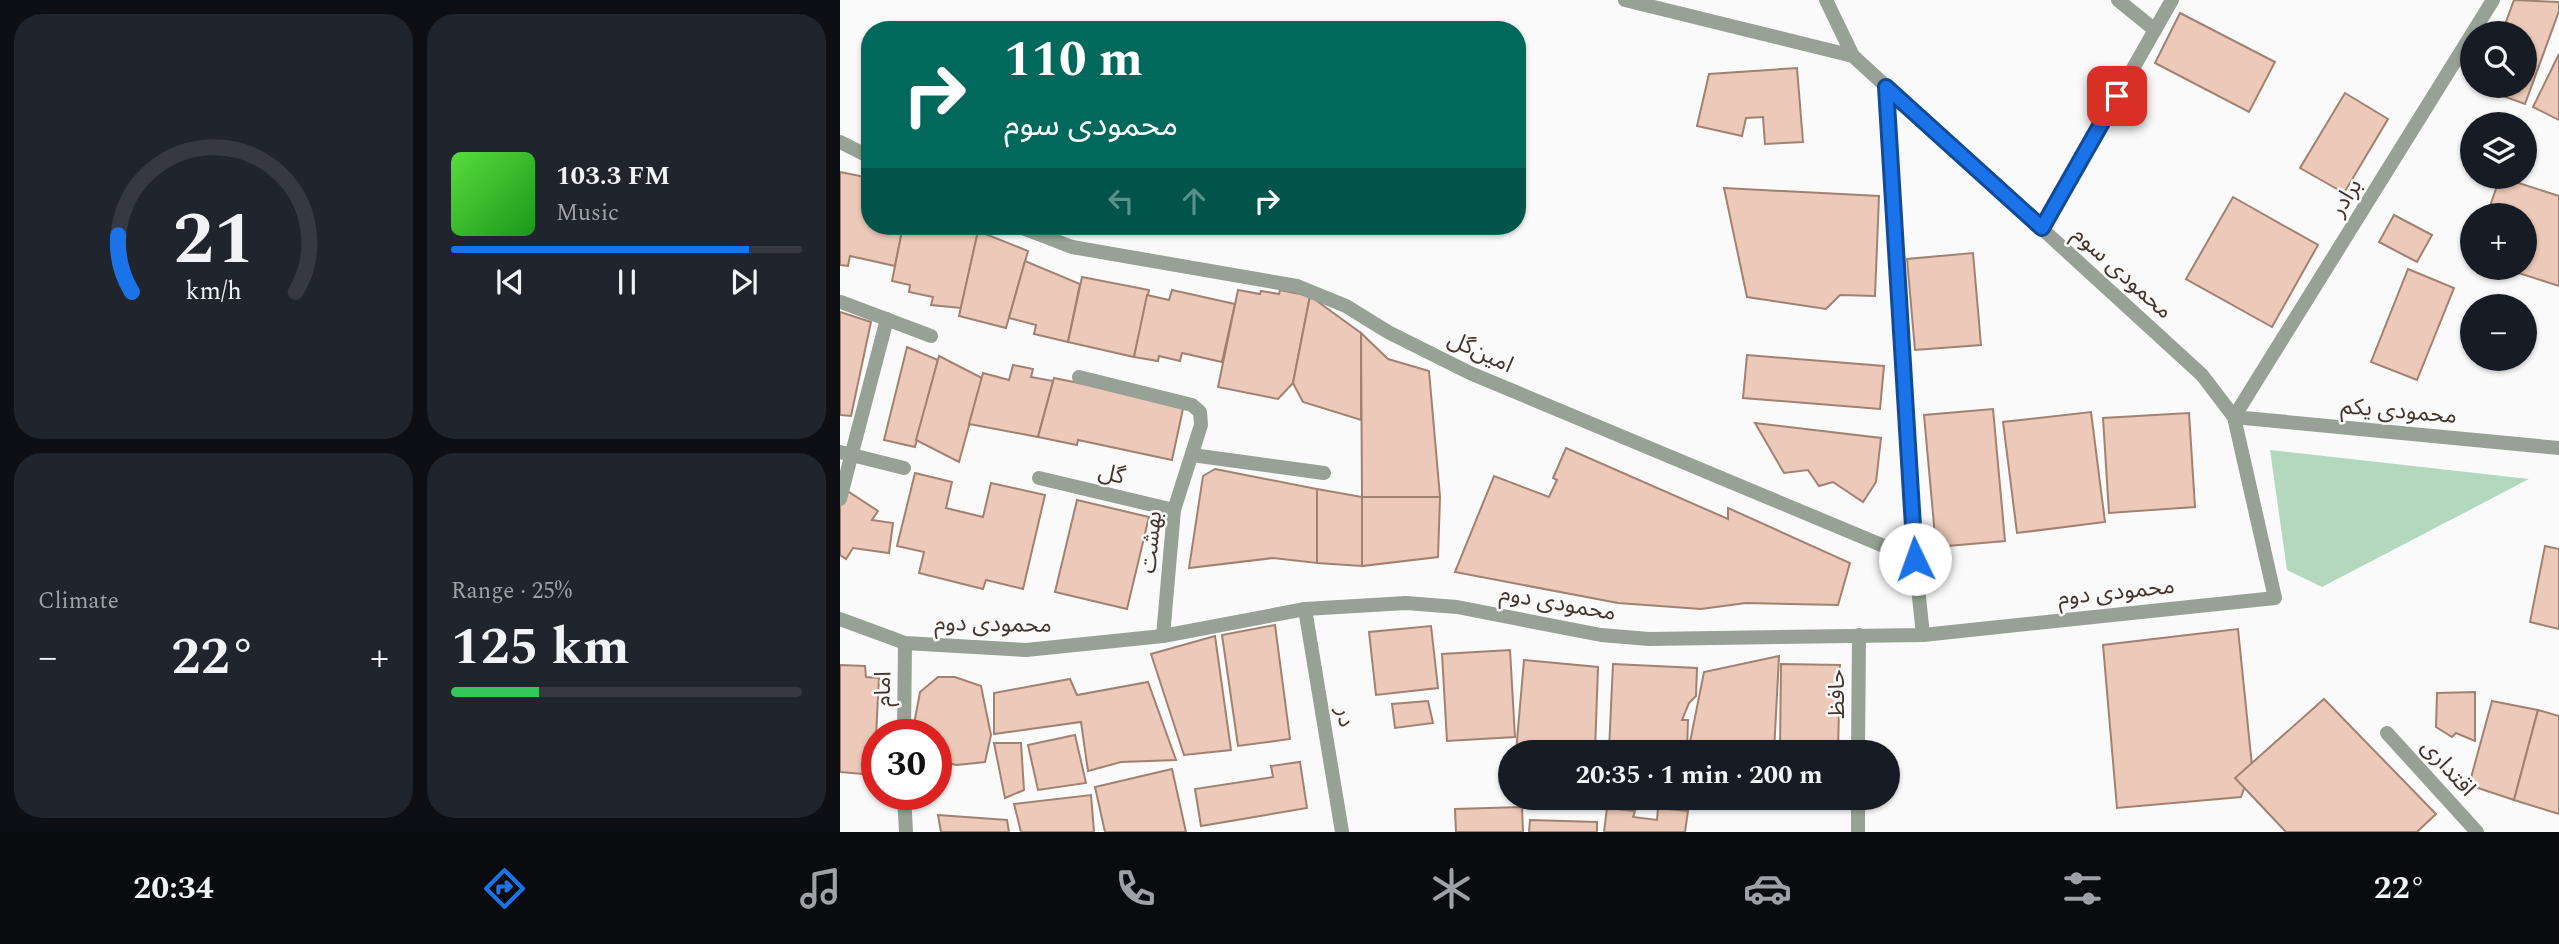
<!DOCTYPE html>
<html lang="en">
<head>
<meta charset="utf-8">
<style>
	:root { --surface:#171b24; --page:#20242c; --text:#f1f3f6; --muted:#9ea1a6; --line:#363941; --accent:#1a73e8 }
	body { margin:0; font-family:Spectral,"Noto Sans Arabic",serif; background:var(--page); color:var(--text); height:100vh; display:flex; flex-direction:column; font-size:26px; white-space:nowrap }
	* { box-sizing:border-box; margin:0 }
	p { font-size:23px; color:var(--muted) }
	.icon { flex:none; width:38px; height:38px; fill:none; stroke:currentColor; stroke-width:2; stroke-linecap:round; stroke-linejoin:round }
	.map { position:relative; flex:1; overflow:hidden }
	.drawer { display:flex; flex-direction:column; gap:14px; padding:14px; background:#0d0f14; width:840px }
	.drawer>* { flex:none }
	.top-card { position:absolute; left:21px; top:21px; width:665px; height:214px; border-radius:28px; box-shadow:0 2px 5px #0004; background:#00695c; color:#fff; overflow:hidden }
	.controls { position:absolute; left:1620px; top:21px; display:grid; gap:14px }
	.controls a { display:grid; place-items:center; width:77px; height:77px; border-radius:50%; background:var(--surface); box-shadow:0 2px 5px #0004; font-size:35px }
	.speed { position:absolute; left:21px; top:719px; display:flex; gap:14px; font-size:35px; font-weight:700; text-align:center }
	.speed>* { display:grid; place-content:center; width:91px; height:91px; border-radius:50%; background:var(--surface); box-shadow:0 2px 5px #0004; line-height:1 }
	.speed .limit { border:10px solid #d22; background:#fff; color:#111 }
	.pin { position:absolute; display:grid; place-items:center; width:60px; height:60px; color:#fff; margin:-30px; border-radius:14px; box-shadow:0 4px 10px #0006 }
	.me { position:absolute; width:77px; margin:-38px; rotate:357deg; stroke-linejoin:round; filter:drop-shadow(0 0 5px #0008) }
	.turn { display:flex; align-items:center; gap:24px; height:147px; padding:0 28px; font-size:32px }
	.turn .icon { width:91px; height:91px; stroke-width:2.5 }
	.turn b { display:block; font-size:49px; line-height:60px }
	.lanes { display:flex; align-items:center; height:66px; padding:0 28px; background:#0003; justify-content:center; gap:35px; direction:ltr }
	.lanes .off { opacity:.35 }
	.big { font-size:52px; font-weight:700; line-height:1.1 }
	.drawer .widget { flex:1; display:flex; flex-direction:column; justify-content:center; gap:10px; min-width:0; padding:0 24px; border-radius:28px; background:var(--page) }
	.drawer .dial { align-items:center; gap:0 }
	.dial svg { height:182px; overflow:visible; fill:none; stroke:var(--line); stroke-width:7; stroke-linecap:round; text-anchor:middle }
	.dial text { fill:var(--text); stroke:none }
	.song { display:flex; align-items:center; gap:21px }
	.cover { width:84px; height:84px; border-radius:10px; background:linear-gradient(135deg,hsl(110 70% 55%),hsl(120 70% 35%)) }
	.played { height:7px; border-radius:4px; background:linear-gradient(90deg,var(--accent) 85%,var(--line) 85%) }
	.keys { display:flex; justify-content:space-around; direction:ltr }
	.heat { display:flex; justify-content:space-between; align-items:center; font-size:38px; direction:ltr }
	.charge { height:10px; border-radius:5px; background:linear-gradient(90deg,#34c759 25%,var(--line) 0) }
	.drawer .tiles { flex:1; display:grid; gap:14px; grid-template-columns:repeat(2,1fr) }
	.trip { position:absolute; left:658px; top:740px; width:402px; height:70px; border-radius:35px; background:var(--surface); box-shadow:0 2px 5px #0004; font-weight:700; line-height:70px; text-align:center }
	.menu { display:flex; height:112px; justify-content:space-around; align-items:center; background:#090b0e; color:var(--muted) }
	.menu .icon { width:49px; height:49px }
	.menu .active { color:var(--accent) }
	.menu b { font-size:32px; color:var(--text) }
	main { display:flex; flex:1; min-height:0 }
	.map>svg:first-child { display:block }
</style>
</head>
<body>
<main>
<section class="drawer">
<div class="tiles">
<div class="widget dial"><svg viewBox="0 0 100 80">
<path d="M14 69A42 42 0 1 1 86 69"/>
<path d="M14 69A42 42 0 0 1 8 44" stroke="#1a73e8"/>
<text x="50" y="56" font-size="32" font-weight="700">21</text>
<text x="50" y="72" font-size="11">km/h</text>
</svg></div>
<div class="widget">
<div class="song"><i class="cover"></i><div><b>103.3 FM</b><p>Music</p></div></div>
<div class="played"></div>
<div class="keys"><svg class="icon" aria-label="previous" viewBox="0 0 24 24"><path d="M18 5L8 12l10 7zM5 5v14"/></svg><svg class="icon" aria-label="pause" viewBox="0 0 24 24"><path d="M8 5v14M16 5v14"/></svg><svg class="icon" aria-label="next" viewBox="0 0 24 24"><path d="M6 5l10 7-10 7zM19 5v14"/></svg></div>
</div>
<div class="widget"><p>Climate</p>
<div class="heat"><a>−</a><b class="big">22°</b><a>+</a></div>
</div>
<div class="widget"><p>Range · 25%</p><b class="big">125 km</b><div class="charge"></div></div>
</div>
</section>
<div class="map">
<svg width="1719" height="832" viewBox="0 0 1719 832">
	<rect width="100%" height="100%" fill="#fafafa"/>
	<!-- green -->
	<path fill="#b3d8be" d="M1430 450 1689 479 1482 587 1447 570Z"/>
	<!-- building -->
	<g fill="#ecc9b8" stroke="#a18171" stroke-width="2">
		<path d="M1674 0 1719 2V11L1685 104 1641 88 1685 86V33H1662Z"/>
		<path d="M1340 13 1435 62 1409 112 1315 63Z"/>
		<path d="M1719 54V120L1693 107Z"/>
		<path d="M957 68 963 142 925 144 923 117 906 118 902 136 857 126 869 74Z"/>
		<path d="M1505 93 1548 119 1504 193 1460 168Z"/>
		<path d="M0 172 30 178V226H63L55 266 10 256 8 266 0 265Z"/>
		<path d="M1660 177 1719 196V286L1663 268H1685V215H1647Z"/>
		<path d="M884 188 1039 196 1035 296 1000 295 986 309 907 297Z"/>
		<path d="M1393 197 1478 245 1432 327 1346 279Z"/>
		<path d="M1554 215 1592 235 1577 262 1539 242Z"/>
		<path d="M63 226H115L138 231 121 308 91 305 93 297 69 292 70 285 52 281Z"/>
		<path d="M138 231 188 251 166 328 119 316Z"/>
		<path d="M1133 253 1141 345 1075 350 1067 259Z"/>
		<path d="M185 261 240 284 228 342 194 334 196 325 169 318Z"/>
		<path d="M1568 269 1614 288 1577 380 1531 362Z"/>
		<path d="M242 277 309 290 294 357 228 342Z"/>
		<path d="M332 290 395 304 382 362 342 353 340 361 319 356 318 361 294 357 307 295 329 300Z"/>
		<path d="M398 290 420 294 421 291 439 294 440 290 470 296 453 383 438 399 378 387Z"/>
		<path d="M470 296 521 333V420L463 402 453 383Z"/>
		<path d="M0 312 31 322 11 416 0 415Z"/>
		<path d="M521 333 548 359 589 371 600 497H522Z"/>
		<path d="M67 347 98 360 75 447 44 440Z"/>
		<path d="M907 355 1044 366 1040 409 903 398Z"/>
		<path d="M99 356 142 378 119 462 76 440Z"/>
		<path d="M173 365 193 369 191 377 213 381 198 437 129 424 143 373 169 380Z"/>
		<path d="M214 378 344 404 332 460 238 440 237 445 198 437Z"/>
		<path d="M1153 409 1165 541 1096 547 1084 415Z"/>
		<path d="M1251 412 1265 522 1177 533 1163 422Z"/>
		<path d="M1349 413 1355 507 1269 513 1263 418Z"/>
		<path d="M915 423 1041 438 1036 482 1023 502 993 482 979 486 968 470 944 473Z"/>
		<path d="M726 448 888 519V508L1010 563 998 605 906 603 861 609 778 603 615 572 654 476 709 497 717 480 713 478Z"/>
		<path d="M375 469 477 489V563L433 558 349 568 363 476Z"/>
		<path d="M75 473 112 482 106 508 143 517 151 483 205 495 183 589 146 580 143 589 79 573 84 552 57 546Z"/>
		<path d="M0 486 38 511 32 520 53 523 49 553 13 548 6 559 0 555Z"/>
		<path d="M477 489 522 497V566L477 563Z"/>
		<path d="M522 497H600L598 557 522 566Z"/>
		<path d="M237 500 309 517 287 609 215 592Z"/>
		<path d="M1705 546 1719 549V629L1690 622Z"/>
		<path d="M435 625 450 739 398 746 382 635Z"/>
		<path d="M591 626 598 688 536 695 529 632Z"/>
		<path d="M1398 629 1412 766 1401 797 1277 808 1263 645Z"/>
		<path d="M375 636 391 750 344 755 311 654Z"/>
		<path d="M670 650 675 737 607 741 602 654Z"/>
		<path d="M939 656 934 752H848L864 672Z"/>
		<path d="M684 660 758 667 755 752H676Z"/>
		<path d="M773 664 857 668 856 696 849 703 842 720H848L847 752 769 750Z"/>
		<path d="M941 664 1000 665 998 752H940Z"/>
		<path d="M0 665 25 666 26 677 39 678 34 775 0 772Z"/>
		<path d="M98 677H115L141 686 151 735 145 762 117 765 96 761V735H72L80 692Z"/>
		<path d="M230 679 237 695 308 682 336 760 281 762 248 771 241 722 154 734V693Z"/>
		<path d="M1635 692V741L1616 733 1612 737 1596 727 1597 693Z"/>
		<path d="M1484 699 1596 814 1577 832H1446L1395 778Z"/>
		<path d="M588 701 593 723 555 728 552 704Z"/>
		<path d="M1652 701 1698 710 1674 800 1629 785Z"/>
		<path d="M1698 710 1719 716V814L1674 800Z"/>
		<path d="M235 735 246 783 198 790 188 745Z"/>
		<path d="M154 743H181L184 790 165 798Z"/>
		<path d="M460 762 467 808 361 826 355 789 433 777 431 766Z"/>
		<path d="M332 769 346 832H265L255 787Z"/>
		<path d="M251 795 254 832H181L174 804Z"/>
		<path d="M682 807 683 832H616L615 809Z"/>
		<path d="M767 808 795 811 793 817 817 820 818 808 848 811 845 832H764Z"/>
		<path d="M98 815 167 820 169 832H101Z"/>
		<path d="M690 820 757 822V832H689Z"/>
	</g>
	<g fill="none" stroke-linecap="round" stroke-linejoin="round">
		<!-- street -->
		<g stroke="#97a195" stroke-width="14">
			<path d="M785 0 1013 56"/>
			<path d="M1278 0 1315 30"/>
			<path d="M1653 0 1394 417 1719 448"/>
			<path d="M1046 87 1075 559 1083 635"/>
			<path d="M0 142 30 157"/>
			<path d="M177 226 232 247 457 286 506 306 548 332 630 373 1075 559"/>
			<path d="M1202 228 1332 0"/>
			<path d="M1 302 91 336"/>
			<path d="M239 377 352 405 360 412 361 425 334 510 323 636"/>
			<path d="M0 452 64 468"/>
			<path d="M352 455 484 473"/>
			<path d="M199 478 334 510"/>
			<path d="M0 499 47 319"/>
			<path d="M465 609 502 832"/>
			<path d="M0 619 65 643 186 650 323 636 465 609 566 603 617 607 761 635 809 639 1083 635 1435 598 1394 417 1362 375 1013 56 986 0"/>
			<path d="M1547 733 1637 832"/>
			<path d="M64 735 65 643"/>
			<path d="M1018 752 1019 635"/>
			<path d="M64 794 66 832"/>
			<path d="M1018 832V798"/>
		</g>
	</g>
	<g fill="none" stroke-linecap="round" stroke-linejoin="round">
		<defs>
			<path id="route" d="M1075 559 1046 87 1202 228 1277 96"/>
		</defs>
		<!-- route casing -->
		<use href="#route" stroke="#114b97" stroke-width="18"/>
		<!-- route -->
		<use href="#route" stroke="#1a73e8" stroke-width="12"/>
	</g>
	<g text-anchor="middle" stroke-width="5" stroke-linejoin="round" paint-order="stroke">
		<!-- street labels -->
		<g font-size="23" fill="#43352e" stroke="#fafafa">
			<text transform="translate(1505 197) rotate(-58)" y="8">برادر</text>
			<text transform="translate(1283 272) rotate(42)" y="8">محمودی سوم</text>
			<text transform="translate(641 351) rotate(25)" y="8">امین‌گل</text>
			<text transform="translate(1559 410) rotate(5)" y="8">محمودی یکم</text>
			<text transform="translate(272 473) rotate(14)" y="8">گل</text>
			<text transform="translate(310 542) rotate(-84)" y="8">بهشت</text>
			<text transform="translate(1276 591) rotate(-6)" y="8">محمودی دوم</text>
			<text transform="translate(718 602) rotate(10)" y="8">محمودی دوم</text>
			<text transform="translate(153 623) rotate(1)" y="8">محمودی دوم</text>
			<text transform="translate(42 689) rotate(-90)" y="8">امام</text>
			<text transform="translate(996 694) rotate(-90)" y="8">حافظ</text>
			<text transform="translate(506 717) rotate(80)" y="8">در</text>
			<text transform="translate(1609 767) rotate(48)" y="8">اقتداری</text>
		</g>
	</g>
</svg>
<div class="controls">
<a><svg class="icon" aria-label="search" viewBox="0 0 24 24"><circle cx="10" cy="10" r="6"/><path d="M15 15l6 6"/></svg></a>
<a><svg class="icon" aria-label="layers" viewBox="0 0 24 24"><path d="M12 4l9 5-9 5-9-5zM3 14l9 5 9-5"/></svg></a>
<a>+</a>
<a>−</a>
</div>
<div class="speed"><div class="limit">30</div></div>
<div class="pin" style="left:1277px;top:96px;background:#d93025"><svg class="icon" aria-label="arrive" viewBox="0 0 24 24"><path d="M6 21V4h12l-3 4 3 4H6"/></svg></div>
<svg class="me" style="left:1075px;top:559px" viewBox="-20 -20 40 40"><circle r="19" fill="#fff"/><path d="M0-13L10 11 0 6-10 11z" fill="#1a73e8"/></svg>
<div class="trip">20:35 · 1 min · 200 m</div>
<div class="top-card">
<div class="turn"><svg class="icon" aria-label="right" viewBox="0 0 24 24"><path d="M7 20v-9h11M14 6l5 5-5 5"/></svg><div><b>110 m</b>محمودی سوم</div></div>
<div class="lanes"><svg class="icon off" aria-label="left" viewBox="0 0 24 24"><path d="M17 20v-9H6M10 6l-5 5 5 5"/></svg><svg class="icon off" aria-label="ahead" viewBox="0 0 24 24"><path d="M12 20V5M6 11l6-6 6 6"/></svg><svg class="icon" aria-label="right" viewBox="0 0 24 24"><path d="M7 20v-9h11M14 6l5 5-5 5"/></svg></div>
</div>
</div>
</main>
<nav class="menu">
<b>20:34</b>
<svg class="icon active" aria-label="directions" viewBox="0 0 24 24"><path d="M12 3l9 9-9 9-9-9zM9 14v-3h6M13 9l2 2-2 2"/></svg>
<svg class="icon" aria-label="music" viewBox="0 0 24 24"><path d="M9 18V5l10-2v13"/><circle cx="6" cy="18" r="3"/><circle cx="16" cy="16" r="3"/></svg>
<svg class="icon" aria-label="phone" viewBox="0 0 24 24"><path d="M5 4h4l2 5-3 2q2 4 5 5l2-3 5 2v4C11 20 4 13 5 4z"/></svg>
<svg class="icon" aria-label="climate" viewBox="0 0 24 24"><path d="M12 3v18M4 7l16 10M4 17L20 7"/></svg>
<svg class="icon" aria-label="car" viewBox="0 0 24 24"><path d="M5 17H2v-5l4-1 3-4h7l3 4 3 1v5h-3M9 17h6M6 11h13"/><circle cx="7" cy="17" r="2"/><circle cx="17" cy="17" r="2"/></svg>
<svg class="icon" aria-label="filters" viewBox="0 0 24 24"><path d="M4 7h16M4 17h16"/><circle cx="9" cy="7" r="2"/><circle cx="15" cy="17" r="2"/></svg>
<b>22°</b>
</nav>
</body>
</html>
